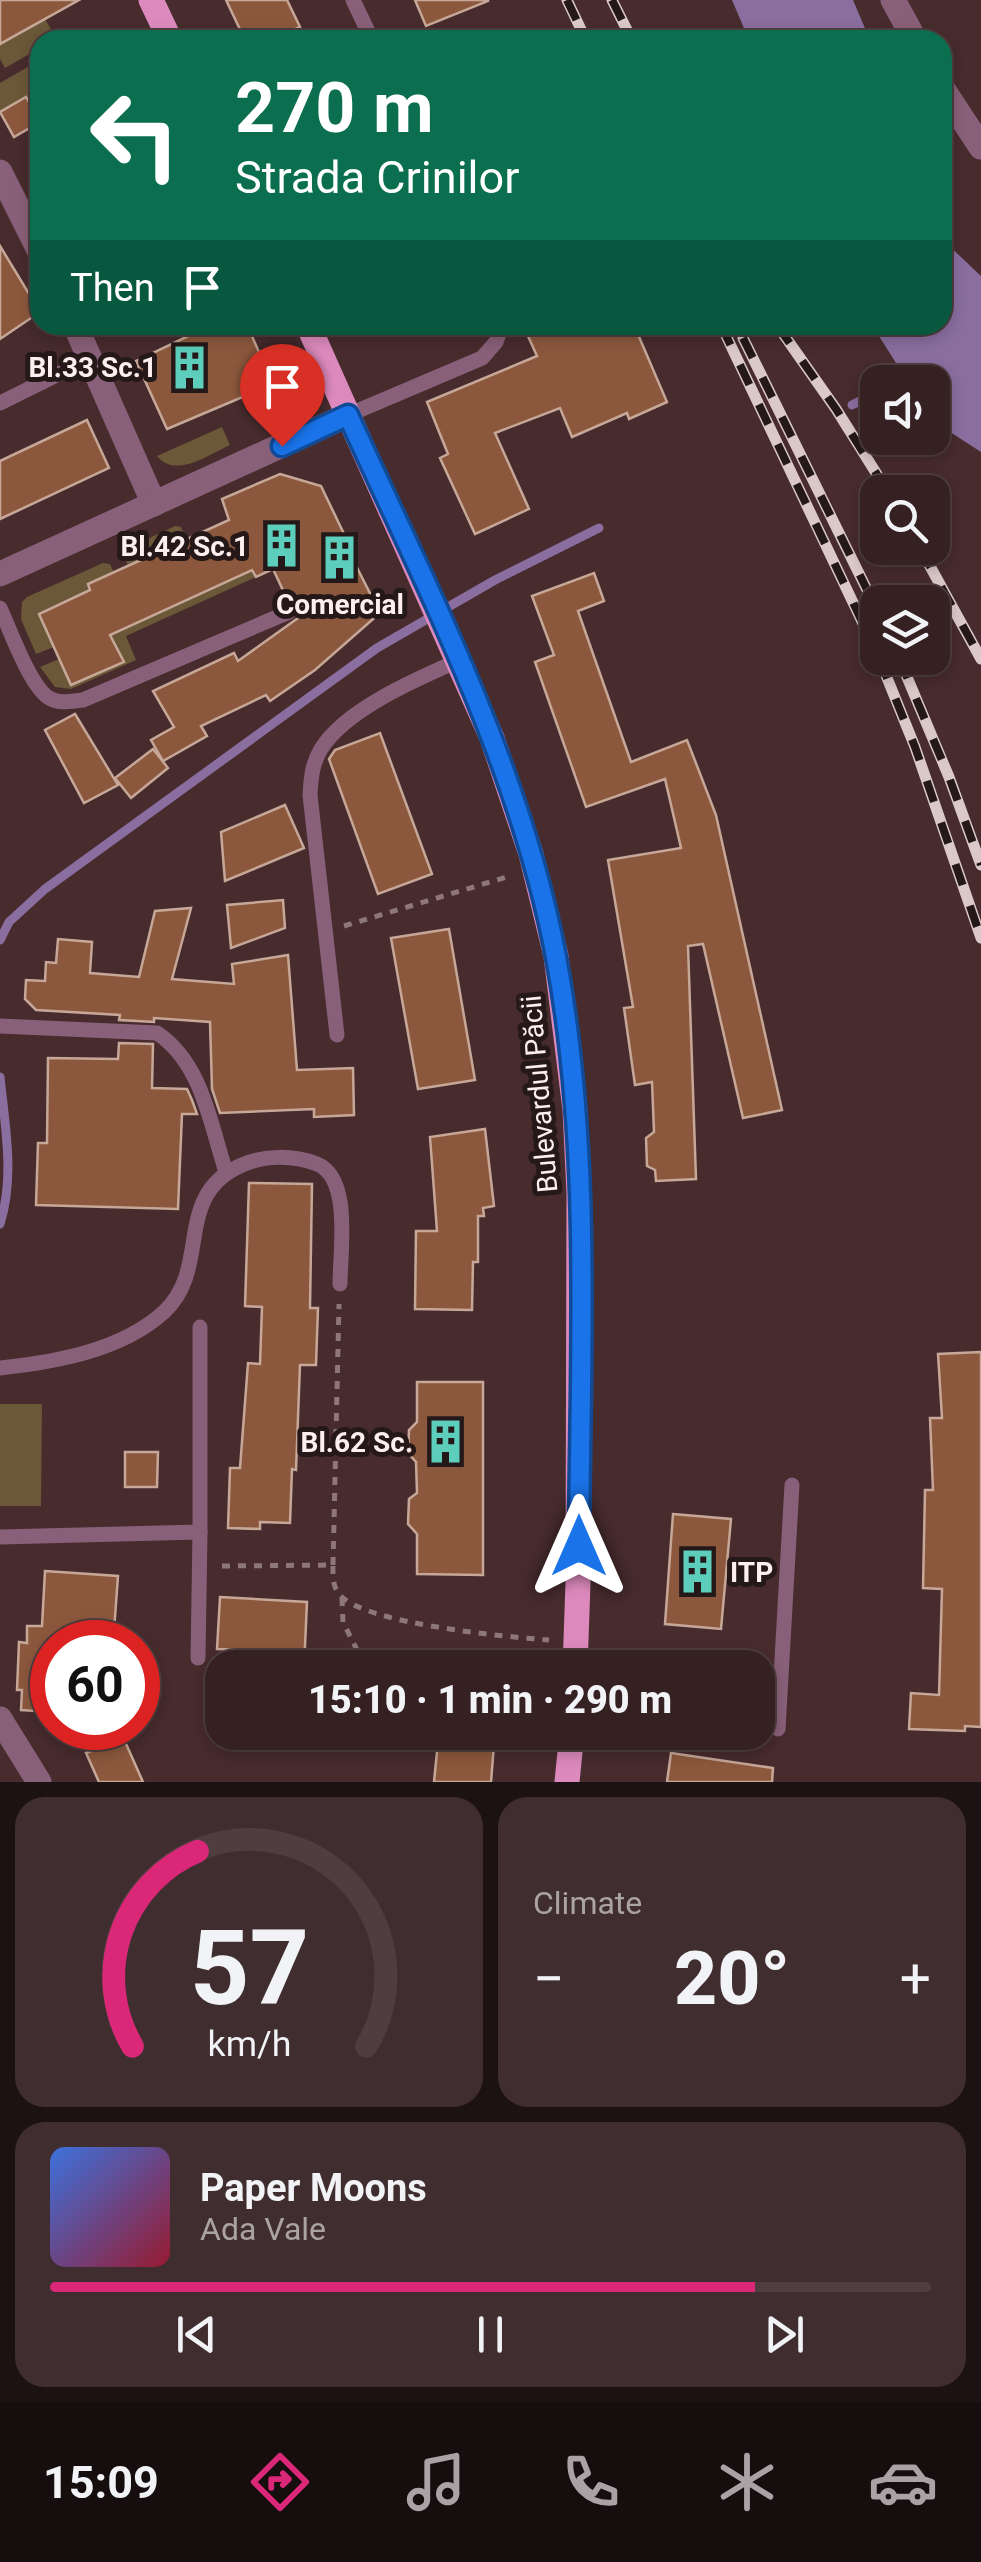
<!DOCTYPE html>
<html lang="en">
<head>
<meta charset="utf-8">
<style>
	:root { --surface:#352022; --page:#402d2f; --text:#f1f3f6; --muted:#aaa3a5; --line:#4f3e40; --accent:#db2777 }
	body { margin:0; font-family:Roboto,sans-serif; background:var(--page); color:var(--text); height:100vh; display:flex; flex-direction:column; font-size:38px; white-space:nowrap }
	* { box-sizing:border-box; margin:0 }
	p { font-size:32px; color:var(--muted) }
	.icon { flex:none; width:55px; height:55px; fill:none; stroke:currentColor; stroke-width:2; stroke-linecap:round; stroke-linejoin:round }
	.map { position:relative; height:1782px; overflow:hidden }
	.drawer { display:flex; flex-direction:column; gap:15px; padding:15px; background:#1d1213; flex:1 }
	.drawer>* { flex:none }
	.top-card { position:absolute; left:30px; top:30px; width:922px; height:305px; border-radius:30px; box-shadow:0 5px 15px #0003,0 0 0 2px var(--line); background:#0b6e4f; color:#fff; overflow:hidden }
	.tools { position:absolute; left:860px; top:365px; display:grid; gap:20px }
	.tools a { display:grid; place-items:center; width:90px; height:90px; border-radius:20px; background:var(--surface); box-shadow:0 5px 15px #0003,0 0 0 2px var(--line); font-size:50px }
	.speed { position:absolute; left:30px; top:1620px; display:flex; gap:20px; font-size:50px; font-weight:700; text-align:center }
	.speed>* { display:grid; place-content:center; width:130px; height:130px; border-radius:50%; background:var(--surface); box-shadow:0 5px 15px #0003,0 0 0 2px var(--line); line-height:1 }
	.speed .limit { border:15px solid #d22; background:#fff; color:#111 }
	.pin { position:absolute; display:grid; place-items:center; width:85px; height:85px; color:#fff; margin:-102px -42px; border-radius:50% 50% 50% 0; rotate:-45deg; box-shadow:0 0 10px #0007 }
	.pin .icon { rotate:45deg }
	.me { position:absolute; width:110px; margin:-55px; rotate:0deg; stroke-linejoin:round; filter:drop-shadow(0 0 8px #0008) }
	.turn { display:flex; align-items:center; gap:35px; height:210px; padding:0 40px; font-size:45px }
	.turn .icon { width:130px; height:130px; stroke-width:2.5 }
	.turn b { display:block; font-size:70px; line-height:85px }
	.then { display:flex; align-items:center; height:95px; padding:0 40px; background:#0003; gap:20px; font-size:38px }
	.big { font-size:75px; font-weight:800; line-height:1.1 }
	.drawer .tile { flex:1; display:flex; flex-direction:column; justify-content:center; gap:15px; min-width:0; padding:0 35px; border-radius:30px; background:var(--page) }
	.drawer .dial { align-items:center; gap:0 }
	.dial svg { height:260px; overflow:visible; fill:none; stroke:var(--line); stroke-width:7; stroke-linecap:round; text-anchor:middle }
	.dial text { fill:var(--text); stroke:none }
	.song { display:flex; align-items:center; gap:30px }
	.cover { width:120px; height:120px; border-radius:15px; background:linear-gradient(135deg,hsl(220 70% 55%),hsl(350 70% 35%)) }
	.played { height:10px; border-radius:5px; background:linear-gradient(90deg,var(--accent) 80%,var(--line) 80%) }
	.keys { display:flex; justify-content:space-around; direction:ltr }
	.heat { display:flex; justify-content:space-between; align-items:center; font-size:55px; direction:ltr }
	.drawer .tiles { flex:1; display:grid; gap:15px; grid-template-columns:1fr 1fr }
	.tile:last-child { grid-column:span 2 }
	.trip { position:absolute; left:205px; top:1650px; width:570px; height:100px; border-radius:30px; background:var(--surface); box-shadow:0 5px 15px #0003,0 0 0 2px var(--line); font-weight:800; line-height:100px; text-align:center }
	.dock { display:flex; height:160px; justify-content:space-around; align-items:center; background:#150d0e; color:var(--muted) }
	.dock .icon { width:70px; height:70px }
	.dock .selected { color:var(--accent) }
	.dock b { font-size:45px; color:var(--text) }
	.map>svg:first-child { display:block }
</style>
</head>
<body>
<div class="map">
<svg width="981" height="1782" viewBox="0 0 981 1782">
	<rect width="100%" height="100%" fill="#472b2d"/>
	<!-- green -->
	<g fill="#6a5838">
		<path d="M45 19 56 38 40 40V48L5 68 0 59V44Z"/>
		<path d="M40 60V120L26 97 0 112V83Z"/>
		<path d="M222 427 230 445C208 455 176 479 157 456Z"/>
		<path d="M175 526 181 527 186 539 128 566 124 555 126 549Z"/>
		<path d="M103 563 110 564 114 573 88 584 90 590 39 614 54 647 36 654 21 619 22 602 27 597Z"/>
		<path d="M252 570 256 577 126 636 136 660 71 689 55 687 40 667 59 659 72 685 123 662 110 635Z"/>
		<path d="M0 1404H42L41 1506H0Z"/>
	</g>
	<!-- water -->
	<g fill="#896e9f">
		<path d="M732 0H853L870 40H749Z"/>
		<path d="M943 240 981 276V452L933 421 932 382H908L872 325H942Z"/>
	</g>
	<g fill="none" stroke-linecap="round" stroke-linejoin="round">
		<!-- stream -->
		<g stroke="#896e9f" stroke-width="9">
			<path d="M852 405 878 392"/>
			<path d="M0 940 9 922 45 889 377 648 495 580 599 528"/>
			<path d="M0 1077C5 1126 15 1176 0 1224"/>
		</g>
	</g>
	<!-- building -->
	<g fill="#8c583d" stroke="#c6a798" stroke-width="2.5">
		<path d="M0 0H79L0 44Z"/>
		<path d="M226 0H287L300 27 272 40H245Z"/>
		<path d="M415 0H488V1L426 26Z"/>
		<path d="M26 97 40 122 14 137 0 112Z"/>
		<path d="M0 246 40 312 0 339Z"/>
		<path d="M211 325H247L263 361 252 393 167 429 136 361Z"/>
		<path d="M523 325H634L667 402 629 419 627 413 572 437 560 408 495 433 529 509 475 534 440 458 448 454 427 402 537 356Z"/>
		<path d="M87 420 109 468 0 519V461Z"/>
		<path d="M280 474 321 486 346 538 343 540 380 613 315 670 270 701 266 695 201 726 207 736 163 761 151 740 174 727 153 691 234 653 238 661 298 618 299 607 288 601 273 569 256 577 252 570 110 635 124 662 71 685 39 614 90 590 88 584 229 520 222 499Z"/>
		<path d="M594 573 604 601 578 611 631 762 687 740 716 815 782 1110 743 1118 703 944 688 946 696 1179 656 1181 655 1170 647 1166 646 1138 654 1132 652 1082 635 1085 624 1008 633 1007 608 860 681 848 665 779 586 807 535 662 554 655 532 596Z"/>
		<path d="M75 714 118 785 84 803 45 730Z"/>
		<path d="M380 733 432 874 378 894 329 759 335 750Z"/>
		<path d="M153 749 168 768 131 798 115 778Z"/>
		<path d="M285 805 304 848 225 881 221 832Z"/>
		<path d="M283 900 285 928 231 948 227 905Z"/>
		<path d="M191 908 172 979 234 984 232 964 288 955 297 1070 353 1068 354 1115 314 1117V1109L220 1113 212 1089 210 1022 154 1018V1022L119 1020 120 1015 36 1010 25 999 26 980 45 981 46 962 56 963 58 939 92 942 90 973 139 977 155 911Z"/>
		<path d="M449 929 475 1080 418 1089 391 938Z"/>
		<path d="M119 1043 153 1044 152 1088 187 1089 192 1100 197 1114H182L178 1209 36 1205 38 1143H47L48 1058 118 1059Z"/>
		<path d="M485 1129 494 1206 483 1208 484 1216H478V1262H473L472 1310 415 1309 416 1231H437L430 1137Z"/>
		<path d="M249 1183 312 1184 310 1308H318L316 1365H300L296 1470 292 1469 290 1523 260 1522V1529L228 1528 230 1468H240L248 1363 260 1364 262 1307 245 1306Z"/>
		<path d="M981 1352V1727L965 1726V1731L909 1729 911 1693 939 1695 942 1589 923 1588 925 1490H933L930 1418H942L938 1354Z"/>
		<path d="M417 1382H483V1575L417 1574V1534L408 1524 409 1499 417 1493 416 1462 408 1453 409 1430 417 1422Z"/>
		<path d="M125 1452H158L157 1487H125Z"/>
		<path d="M673 1514 731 1519 721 1629 665 1624Z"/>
		<path d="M45 1571 118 1576 114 1631 83 1629 82 1642H52V1712L21 1710 22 1690H17L19 1642 27 1643V1626H42Z"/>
		<path d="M220 1597 307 1602 304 1668H249L250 1650 217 1649Z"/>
		<path d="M439 1732H495L491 1782H434Z"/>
		<path d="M123 1737 143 1782H99L86 1753Z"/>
		<path d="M671 1753 773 1768 772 1782H667Z"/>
	</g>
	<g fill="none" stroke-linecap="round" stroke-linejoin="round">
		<!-- path -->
		<g stroke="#8e7779" stroke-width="5" stroke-dasharray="8 8" stroke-linecap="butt">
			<path d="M344 926 510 876"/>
			<path d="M333 1565 339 1304"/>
			<path d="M222 1566 333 1565C333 1576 332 1586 340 1595 365 1624 508 1637 549 1640"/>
			<path d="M342 1598 343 1622 366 1668"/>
			<path d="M393 1732V1733"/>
		</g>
		<!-- service -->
		<g stroke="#896079" stroke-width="15">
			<path d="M353 0 372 40"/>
			<path d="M0 403 91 358"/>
			<path d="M348 415 482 358 496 342 502 325"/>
			<path d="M0 608C10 629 31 690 51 699 61 704 72 701 83 700L289 612"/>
			<path d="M0 1026 157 1033C202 1063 210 1123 226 1172"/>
			<path d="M337 1035 310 795C311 778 312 764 321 749 346 709 417 679 460 660"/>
			<path d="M0 1368C55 1362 121 1351 164 1312 212 1268 172 1195 242 1165 265 1155 293 1155 317 1164 352 1178 340 1252 340 1284"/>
			<path d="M0 1537 200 1532V1327"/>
			<path d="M198 1658 200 1532"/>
			<path d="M778 1729 792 1485"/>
		</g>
		<!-- minor -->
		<g stroke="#896079" stroke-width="25">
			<path d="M893 0 915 40"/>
			<path d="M942 88 981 147"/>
			<path d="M0 172 40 252"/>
			<path d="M75 325 154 504"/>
			<path d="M0 574 348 415"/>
			<path d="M0 1719 39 1782"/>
		</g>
		<!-- primary -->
		<g stroke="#dc8abd" stroke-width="25">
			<path d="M151 0 170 40"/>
			<path d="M308 325 492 738 531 854 556 956 575 1110 579 1193 578 1583 575 1668"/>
			<path d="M567 1782 572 1732"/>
		</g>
		<defs>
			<g id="rail">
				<path d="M567 0 586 40"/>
				<path d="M612 0 632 40"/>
				<path d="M721 325 878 655"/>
				<path d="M777 325 836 409 888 492"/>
				<path d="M743 338 878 612"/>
				<path d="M920 548 981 659"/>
				<path d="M879 658 915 747 981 938"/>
				<path d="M899 658 949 777 981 865"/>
			</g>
		</defs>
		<!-- rail casing -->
		<use href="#rail" stroke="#dbc9ca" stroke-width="11"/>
		<!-- rail -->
		<use href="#rail" stroke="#251818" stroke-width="8" stroke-dasharray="22" stroke-linecap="butt"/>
	</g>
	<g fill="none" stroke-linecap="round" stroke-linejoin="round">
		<defs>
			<path id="route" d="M282 446 348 415C428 591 520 766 556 957 592 1150 580 1351 579 1546"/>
		</defs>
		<!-- route casing -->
		<use href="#route" stroke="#114b97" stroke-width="25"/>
		<!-- route -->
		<use href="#route" stroke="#1a73e8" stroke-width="18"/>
	</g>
	<!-- icons -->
	<defs>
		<symbol id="building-bare" viewBox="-9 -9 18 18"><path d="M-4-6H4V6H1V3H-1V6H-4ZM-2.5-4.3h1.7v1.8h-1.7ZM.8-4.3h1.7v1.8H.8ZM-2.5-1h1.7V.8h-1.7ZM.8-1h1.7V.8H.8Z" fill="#5ccebb" stroke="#251818" stroke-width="2.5" paint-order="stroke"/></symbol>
	</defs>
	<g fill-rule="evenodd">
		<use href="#building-bare" x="158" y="336" width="63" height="63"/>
		<use href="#building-bare" x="250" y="514" width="63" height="63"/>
		<use href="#building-bare" x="308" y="526" width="63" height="63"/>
		<use href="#building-bare" x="414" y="1410" width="63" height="63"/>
		<use href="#building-bare" x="666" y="1540" width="63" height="63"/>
	</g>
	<g text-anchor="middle" stroke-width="10" stroke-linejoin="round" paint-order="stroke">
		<!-- poi labels -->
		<g font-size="28" font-weight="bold" fill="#fdeeef" stroke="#251818" text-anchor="end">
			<text x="157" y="377">Bl.33 Sc.1</text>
			<text x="249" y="556">Bl.42 Sc.1</text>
			<text x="340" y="614" text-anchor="middle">Comercial</text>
			<text x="413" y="1452">Bl.62 Sc.</text>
			<text x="730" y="1582" text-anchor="start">ITP</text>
		</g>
		<!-- street labels -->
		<g font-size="28" fill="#fdeeef" stroke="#251818">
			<text transform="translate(539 1094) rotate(-95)" y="10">Bulevardul Păcii</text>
		</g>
	</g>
</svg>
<div class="tools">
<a><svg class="icon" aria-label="sound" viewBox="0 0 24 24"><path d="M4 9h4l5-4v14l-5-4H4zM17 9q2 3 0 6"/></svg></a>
<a><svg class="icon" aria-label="search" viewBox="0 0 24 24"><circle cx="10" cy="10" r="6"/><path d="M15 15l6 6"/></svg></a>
<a><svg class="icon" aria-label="layers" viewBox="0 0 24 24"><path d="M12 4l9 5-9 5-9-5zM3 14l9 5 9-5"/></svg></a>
</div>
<div class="speed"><div class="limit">60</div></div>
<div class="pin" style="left:282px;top:446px;background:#d93025"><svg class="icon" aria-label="arrive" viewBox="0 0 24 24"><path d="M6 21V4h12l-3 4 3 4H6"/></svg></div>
<svg class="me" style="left:579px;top:1546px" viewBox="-20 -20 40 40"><path d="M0-17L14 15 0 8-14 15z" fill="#1a73e8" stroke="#fff" stroke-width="4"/></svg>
<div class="trip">15:10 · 1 min · 290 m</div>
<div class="top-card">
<div class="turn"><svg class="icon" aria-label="left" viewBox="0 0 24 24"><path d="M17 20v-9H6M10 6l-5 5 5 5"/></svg><div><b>270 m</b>Strada Crinilor</div></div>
<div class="then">Then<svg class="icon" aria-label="arrive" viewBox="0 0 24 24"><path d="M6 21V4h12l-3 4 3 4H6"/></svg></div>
</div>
</div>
<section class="drawer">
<div class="tiles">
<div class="tile dial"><svg viewBox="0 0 100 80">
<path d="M14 69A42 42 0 1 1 86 69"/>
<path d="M14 69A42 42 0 0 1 34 9" stroke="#db2777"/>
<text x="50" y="56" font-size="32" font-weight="700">57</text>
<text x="50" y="72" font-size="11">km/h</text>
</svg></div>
<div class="tile"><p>Climate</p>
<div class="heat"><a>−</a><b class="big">20°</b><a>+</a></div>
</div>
<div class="tile">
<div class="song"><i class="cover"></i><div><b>Paper Moons</b><p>Ada Vale</p></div></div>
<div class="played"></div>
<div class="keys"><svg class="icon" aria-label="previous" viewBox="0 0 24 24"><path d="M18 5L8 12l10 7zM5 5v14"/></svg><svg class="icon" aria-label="pause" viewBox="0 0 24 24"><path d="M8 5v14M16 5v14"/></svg><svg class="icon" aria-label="next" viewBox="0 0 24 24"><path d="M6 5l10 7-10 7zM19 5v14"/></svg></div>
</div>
</div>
</section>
<nav class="dock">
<b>15:09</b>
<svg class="icon selected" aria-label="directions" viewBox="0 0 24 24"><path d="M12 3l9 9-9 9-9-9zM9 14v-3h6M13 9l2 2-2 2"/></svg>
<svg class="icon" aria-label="music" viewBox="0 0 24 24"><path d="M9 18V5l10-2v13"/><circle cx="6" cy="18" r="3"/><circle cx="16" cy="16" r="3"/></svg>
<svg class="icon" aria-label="phone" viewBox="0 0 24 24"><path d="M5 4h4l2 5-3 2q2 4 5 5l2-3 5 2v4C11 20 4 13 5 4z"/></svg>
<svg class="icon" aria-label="climate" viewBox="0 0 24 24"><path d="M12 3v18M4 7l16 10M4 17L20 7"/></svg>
<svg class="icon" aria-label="car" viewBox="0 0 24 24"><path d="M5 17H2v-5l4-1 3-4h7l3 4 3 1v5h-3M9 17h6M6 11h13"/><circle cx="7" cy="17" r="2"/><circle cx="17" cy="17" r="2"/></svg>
</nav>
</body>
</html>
